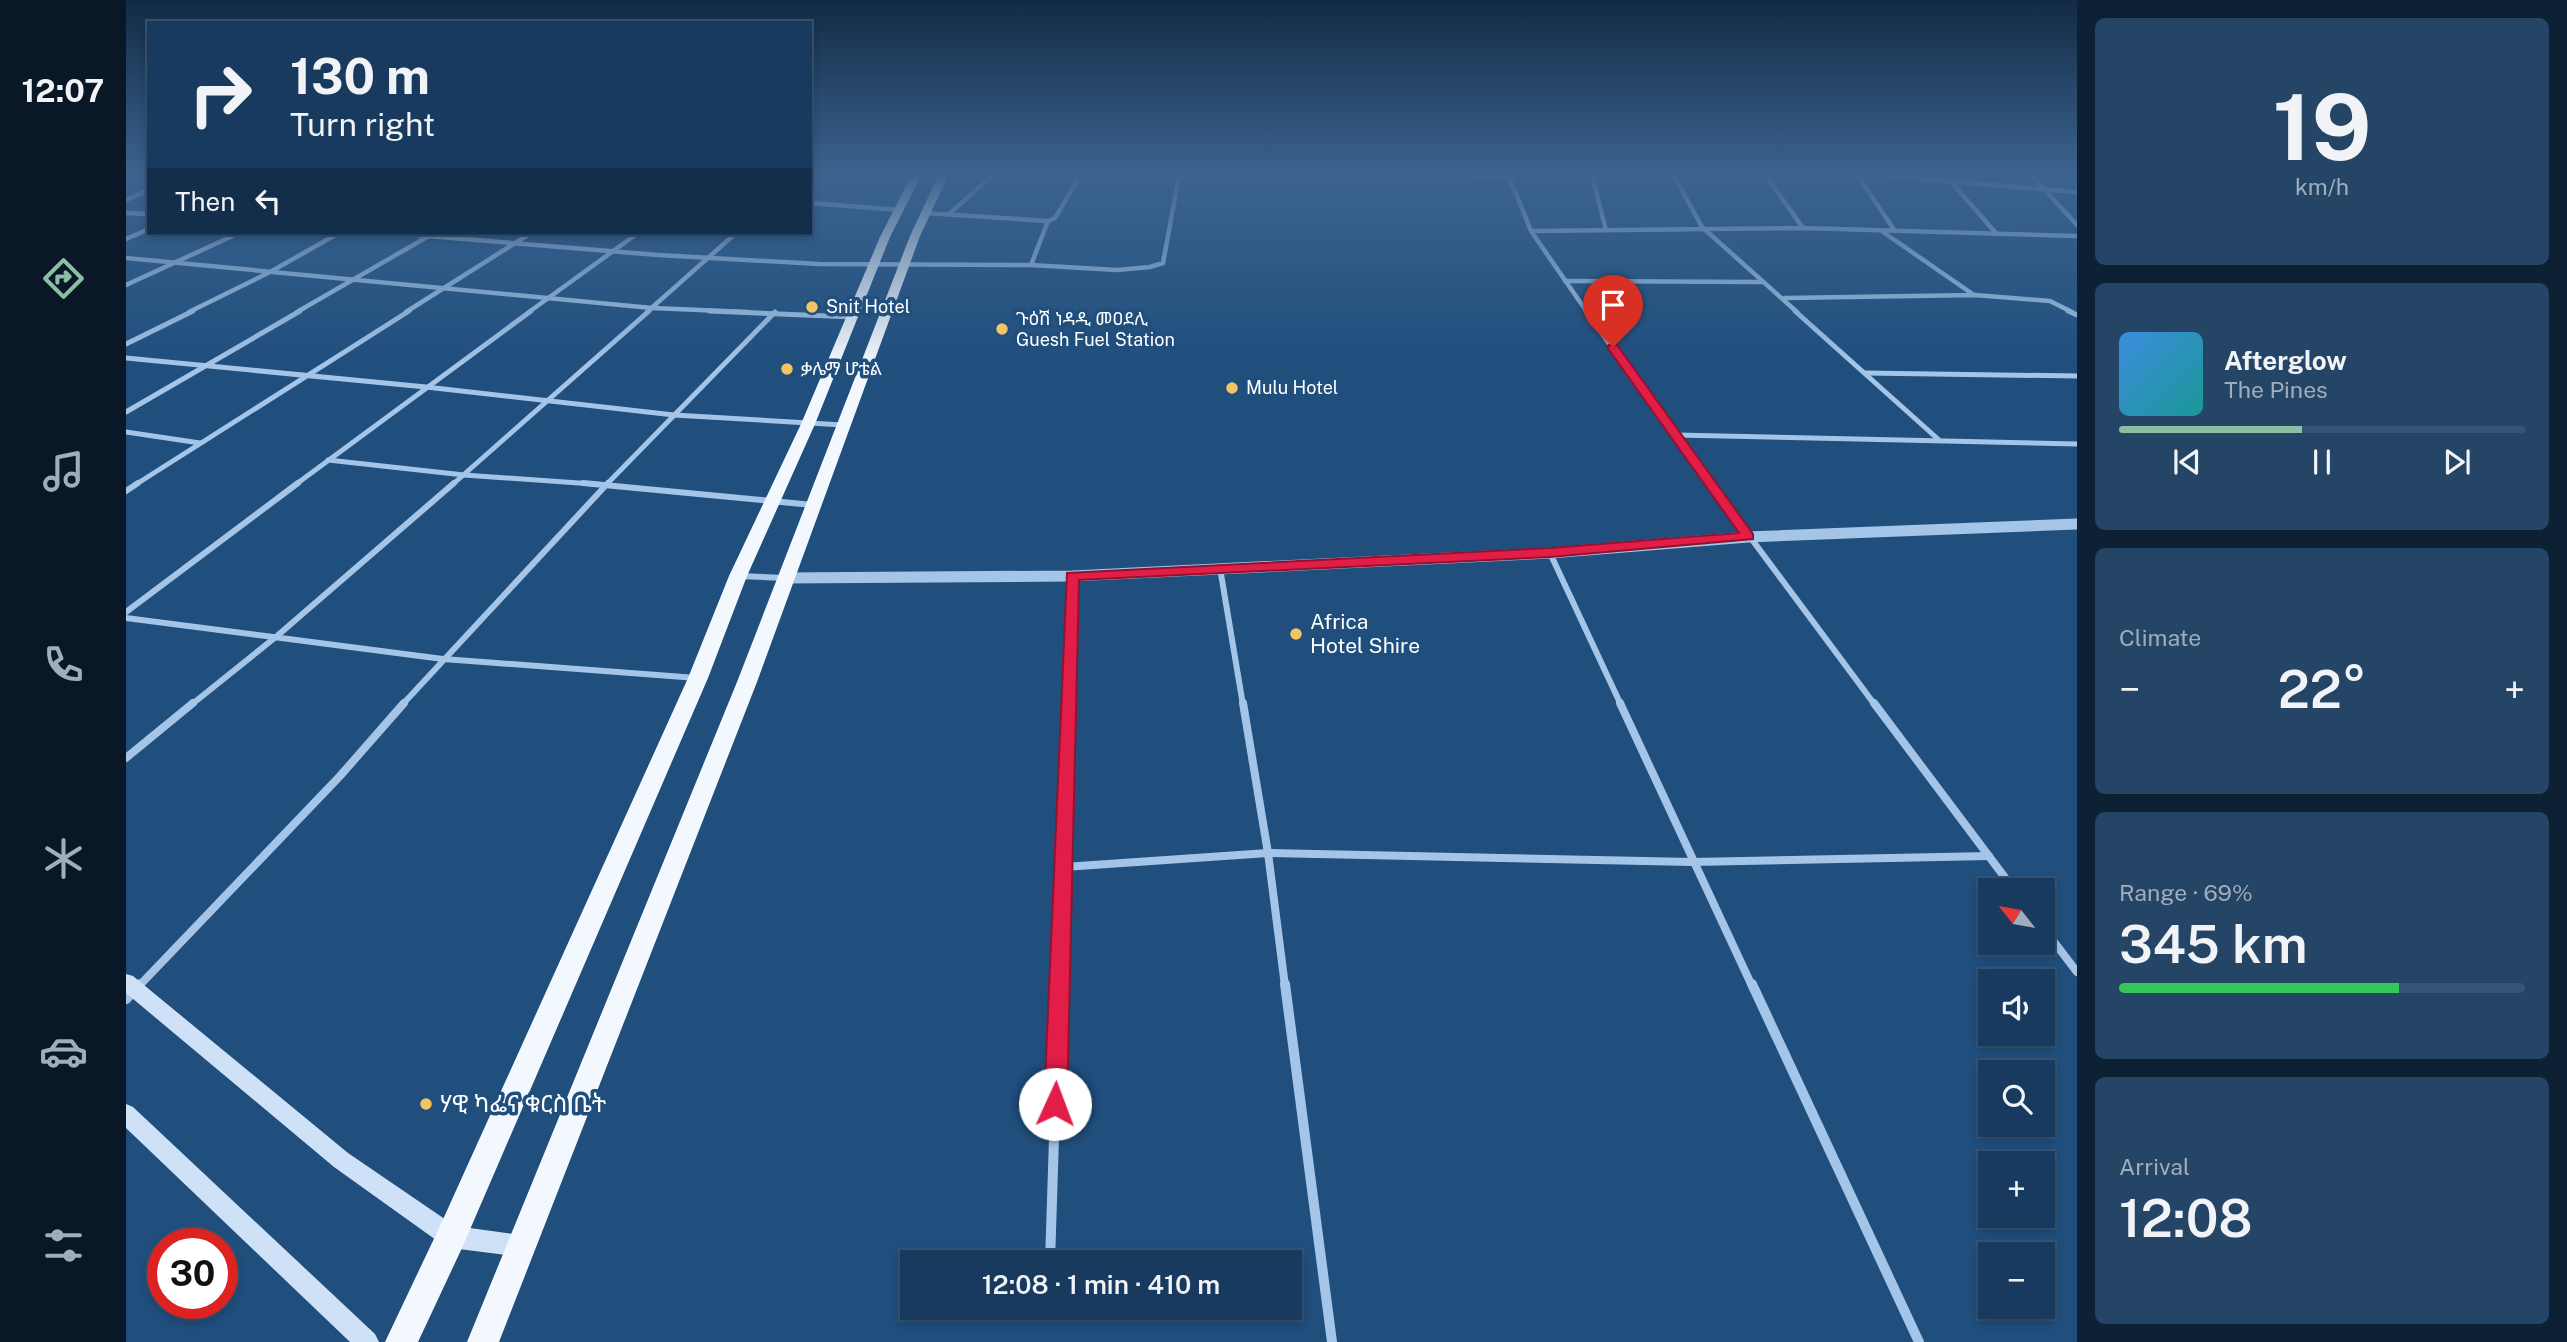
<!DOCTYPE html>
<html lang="en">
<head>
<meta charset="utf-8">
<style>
	:root { --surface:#183a5e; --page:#254567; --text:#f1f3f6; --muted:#9fadbc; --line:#365473; --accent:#8abfa5 }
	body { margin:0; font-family:"Public Sans","Noto Sans Ethiopic",sans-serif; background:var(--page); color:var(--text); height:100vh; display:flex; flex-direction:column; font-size:26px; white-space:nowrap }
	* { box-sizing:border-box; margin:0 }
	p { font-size:23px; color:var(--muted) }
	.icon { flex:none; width:38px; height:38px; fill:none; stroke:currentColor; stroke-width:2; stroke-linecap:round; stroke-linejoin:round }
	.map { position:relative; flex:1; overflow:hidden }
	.panel { display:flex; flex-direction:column; gap:18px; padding:18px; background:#0d2034; width:490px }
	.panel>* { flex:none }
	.top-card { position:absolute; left:21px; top:21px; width:665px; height:214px; border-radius:0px; box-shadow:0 4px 10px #0003,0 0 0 2px var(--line); background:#183a5e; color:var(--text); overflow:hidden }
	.needle { width:46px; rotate:301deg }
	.fabs { position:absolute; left:1852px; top:878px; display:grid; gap:14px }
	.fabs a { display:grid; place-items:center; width:77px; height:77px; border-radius:0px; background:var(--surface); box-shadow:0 4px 10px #0003,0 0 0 2px var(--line); font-size:35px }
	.speed { position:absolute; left:21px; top:1228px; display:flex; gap:14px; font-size:35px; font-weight:700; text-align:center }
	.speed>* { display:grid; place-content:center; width:91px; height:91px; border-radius:50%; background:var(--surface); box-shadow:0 4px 10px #0003,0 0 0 2px var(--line); line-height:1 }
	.speed .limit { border:10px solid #d22; background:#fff; color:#111 }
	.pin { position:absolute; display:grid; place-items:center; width:60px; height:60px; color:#fff; margin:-72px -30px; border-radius:50% 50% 50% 0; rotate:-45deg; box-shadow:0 0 7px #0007 }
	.pin .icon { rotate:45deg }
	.me { position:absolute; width:77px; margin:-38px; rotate:2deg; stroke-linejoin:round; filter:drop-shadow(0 0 5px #0008) }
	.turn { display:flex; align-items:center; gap:24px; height:147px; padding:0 28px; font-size:32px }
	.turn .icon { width:91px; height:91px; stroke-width:2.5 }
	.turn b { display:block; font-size:49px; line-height:60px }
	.then { display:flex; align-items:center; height:66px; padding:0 28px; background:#0003; gap:14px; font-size:26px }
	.big { font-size:52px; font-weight:600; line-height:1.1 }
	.panel .tile { flex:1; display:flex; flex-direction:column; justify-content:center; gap:10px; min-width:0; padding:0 24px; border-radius:10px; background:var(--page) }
	.panel .dial { align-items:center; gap:0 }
	.dial b { font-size:91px; line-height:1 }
	.song { display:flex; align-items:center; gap:21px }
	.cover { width:84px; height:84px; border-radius:10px; background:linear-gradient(135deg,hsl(210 70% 55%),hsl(180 70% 35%)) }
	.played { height:7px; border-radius:4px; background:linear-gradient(90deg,var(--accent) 45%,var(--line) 45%) }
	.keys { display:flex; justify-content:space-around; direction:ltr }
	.heat { display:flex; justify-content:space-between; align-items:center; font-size:38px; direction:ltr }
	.charge { height:10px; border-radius:5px; background:linear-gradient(90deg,#34c759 69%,var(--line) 0) }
	.trip { position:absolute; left:774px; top:1250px; width:402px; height:70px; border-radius:0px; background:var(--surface); box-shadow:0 4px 10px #0003,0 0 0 2px var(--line); font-weight:600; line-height:70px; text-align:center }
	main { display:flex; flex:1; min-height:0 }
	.dock { display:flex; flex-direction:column; width:126px; justify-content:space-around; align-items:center; background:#0a1726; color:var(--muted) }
	.dock .icon { width:49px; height:49px }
	.dock .selected { color:var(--accent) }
	.dock b { font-size:32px; color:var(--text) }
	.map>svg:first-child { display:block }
</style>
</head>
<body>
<main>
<nav class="dock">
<b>12:07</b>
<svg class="icon selected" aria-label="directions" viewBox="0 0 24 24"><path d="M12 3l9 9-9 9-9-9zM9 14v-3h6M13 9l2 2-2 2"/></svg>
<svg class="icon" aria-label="music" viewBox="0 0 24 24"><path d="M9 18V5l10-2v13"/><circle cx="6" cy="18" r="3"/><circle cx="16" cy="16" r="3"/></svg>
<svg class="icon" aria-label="phone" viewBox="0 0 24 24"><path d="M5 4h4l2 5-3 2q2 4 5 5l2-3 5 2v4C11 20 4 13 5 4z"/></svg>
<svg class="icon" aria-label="climate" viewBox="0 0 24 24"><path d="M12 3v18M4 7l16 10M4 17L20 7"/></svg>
<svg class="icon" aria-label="car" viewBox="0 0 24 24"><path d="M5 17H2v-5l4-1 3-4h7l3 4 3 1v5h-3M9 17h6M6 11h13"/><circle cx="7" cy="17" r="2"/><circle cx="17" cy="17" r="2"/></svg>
<svg class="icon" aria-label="filters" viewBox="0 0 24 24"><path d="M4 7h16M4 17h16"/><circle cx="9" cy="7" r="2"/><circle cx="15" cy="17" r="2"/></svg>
</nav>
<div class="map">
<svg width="1951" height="1342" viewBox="0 0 1951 1342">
	<rect width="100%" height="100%" fill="#204e7d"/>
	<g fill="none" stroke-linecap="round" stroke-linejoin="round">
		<!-- minor-far4 -->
		<g stroke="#a4c5e7" stroke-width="4.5">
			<path d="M1346 176 1384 179"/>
			<path d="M1383 176 1405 231 1461 312"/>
			<path d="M1466 176 1480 230"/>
			<path d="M1548 176 1576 227 1671 312"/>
			<path d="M1640 176 1677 228"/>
			<path d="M1732 176 1769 231"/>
			<path d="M1761 176 1951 192"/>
			<path d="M1820 176 1869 232"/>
			<path d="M1906 176 1951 225"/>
			<path d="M0 200 23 190"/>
			<path d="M684 203 774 210"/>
			<path d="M0 213 23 214"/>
			<path d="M800 213 922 221 929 218 954 176"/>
			<path d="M824 213 866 176"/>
			<path d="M1405 231 1677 228 1951 236"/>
			<path d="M1757 232 1848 295"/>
			<path d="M264 233 532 255 693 264 905 265 991 270 1024 267 1037 263 1053 176"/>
			<path d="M0 239 23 229"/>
			<path d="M0 258 526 308 622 312"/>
			<path d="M905 265 922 221"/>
			<path d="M1439 281 1637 282"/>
			<path d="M0 285 113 233"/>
			<path d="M1659 298 1849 295 1924 301 1946 312"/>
			<path d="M63 312 144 272 213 233"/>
			<path d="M171 312 301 237"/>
			<path d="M280 312 405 233"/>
			<path d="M403 312 512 233"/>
			<path d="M521 312 610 233"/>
		</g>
		<!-- minor-far3 -->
		<g stroke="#a4c5e7" stroke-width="5">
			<path d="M583 311 727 317"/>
			<path d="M1460 311 1585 485"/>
			<path d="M1669 311 1813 440"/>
			<path d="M1942 311 1951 315"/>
			<path d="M0 344 67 311"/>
			<path d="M0 358 300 387 548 415 717 425"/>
			<path d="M1739 373 1951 376"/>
			<path d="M0 412 174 311"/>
			<path d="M0 432 74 443"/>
			<path d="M1550 435 1951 444"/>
			<path d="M202 460 338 475 481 485"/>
			<path d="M9 485 283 311"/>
			<path d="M169 485 405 311"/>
			<path d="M326 485 523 311"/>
			<path d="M480 485 649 312"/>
		</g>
		<!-- minor-far2 -->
		<g stroke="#a4c5e7" stroke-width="6">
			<path d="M457 483 687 505"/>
			<path d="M1584 483 1749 705"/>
			<path d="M0 491 12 483"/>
			<path d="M1424 553 1495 705"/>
			<path d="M1094 568 1117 705"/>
			<path d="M613 576 658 578"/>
			<path d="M0 612 172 483"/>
			<path d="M0 618 317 659 571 678"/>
			<path d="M65 705 151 636 328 483"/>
			<path d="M276 705 482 483"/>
			<path d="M942 705 946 576"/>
		</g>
		<!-- minor-far1 -->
		<g stroke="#a4c5e7" stroke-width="8">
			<path d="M1117 703 1142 853 1159 986"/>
			<path d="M1494 703 1626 986"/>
			<path d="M1748 703 1889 891"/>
			<path d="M0 758 67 703"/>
			<path d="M938 867 1142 853 1566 862 1863 856"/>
			<path d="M1916 926 1951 972"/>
			<path d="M13 986 214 776 278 703"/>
			<path d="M933 986 942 703"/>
		</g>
		<!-- minor -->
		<g stroke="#a4c5e7" stroke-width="10">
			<path d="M1159 984 1206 1342"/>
			<path d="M1626 984 1793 1342"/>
			<path d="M0 999 14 984"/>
			<path d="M924 1262 933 984"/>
			<path d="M922 1307V1310"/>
		</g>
		<!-- tertiary -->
		<path stroke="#a4c5e7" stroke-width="11" d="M658 578 946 576 1424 553 1622 537 1951 524"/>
		<!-- secondary -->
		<g fill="#cee1f6" fill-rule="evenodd">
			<path d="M0 974 7 976 222 1153 329 1226 395 1235 403 1238 406 1246 403 1254 395 1257 325 1248 317 1245 208 1167 0 993Z"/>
			<path d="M0 1104 7 1107 249 1334 253 1342H224L0 1128Z"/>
		</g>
		<!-- trunk -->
		<g fill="#f2f8fe" fill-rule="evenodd">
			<path d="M785 176H795L764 237 689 424 621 576 582 678 336 1248 292 1342H259L314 1226 562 678 603 576 675 424 754 237Z"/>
			<path d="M812 176H822L794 236 631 682 373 1342H341L611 682 784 236Z"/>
		</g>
	</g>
	<!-- sky -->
	<linearGradient id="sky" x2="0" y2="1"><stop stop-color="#122b45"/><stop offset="0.48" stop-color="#3c638f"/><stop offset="1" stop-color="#3c638f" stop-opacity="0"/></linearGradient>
	<rect width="1951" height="364" fill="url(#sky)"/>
	<!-- route -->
	<path fill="#e11d48" stroke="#92132f" stroke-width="2" d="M1483 345H1491L1627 534V539L1424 557 953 580 941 1104 938 1112 929 1115 921 1112 918 1104 941 573 1424 548 1613 533 1481 347Z"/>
	<!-- markers -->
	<g fill="#f4c365" stroke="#204e7d" stroke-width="2.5">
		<circle cx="686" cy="307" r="7"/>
		<circle cx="876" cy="329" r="7"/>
		<circle cx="661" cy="369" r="7"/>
		<circle cx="1106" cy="388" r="7"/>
		<circle cx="1170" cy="634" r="7"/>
		<circle cx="300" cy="1104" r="7"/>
	</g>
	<g text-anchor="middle" stroke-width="7" stroke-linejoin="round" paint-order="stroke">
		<!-- far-poi labels -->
		<g font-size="18" fill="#fff" stroke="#204e7d" text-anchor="start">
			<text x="700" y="313">Snit Hotel</text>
			<text x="890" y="325">ጉዕሽ ነዳዲ መዐደሊ<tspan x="890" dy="21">Guesh Fuel Station</tspan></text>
			<text x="675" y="375">ቃሌማ ሆቴል</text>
			<text x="1120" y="394">Mulu Hotel</text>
		</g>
		<!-- poi labels -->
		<g font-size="21" fill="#fff" stroke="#204e7d" text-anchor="start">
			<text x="1184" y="629">Africa<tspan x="1184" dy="24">Hotel Shire</tspan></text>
		</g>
		<!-- near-poi labels -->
		<g font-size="24" fill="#fff" stroke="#204e7d" text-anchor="start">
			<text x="314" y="1112">ሃዊ ካፌና ቁርስ ቤት</text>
		</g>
	</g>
</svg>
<div class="fabs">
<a><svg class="needle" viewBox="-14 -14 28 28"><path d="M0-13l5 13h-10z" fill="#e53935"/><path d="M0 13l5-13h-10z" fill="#9fadbc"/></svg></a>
<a><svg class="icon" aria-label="sound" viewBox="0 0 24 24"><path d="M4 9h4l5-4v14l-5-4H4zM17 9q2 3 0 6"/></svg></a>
<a><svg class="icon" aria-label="search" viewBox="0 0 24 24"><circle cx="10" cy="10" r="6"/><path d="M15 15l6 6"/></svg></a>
<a>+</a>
<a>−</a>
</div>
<div class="speed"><div class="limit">30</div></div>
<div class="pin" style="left:1487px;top:347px;background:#d93025"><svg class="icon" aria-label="arrive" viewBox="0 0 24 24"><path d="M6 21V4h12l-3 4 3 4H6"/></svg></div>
<svg class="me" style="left:929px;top:1104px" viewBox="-20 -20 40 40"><circle r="19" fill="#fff"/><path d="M0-13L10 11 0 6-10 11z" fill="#e11d48"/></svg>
<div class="trip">12:08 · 1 min · 410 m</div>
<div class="top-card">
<div class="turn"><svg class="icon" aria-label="right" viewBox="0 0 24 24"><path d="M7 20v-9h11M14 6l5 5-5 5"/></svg><div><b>130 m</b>Turn right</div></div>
<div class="then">Then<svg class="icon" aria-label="left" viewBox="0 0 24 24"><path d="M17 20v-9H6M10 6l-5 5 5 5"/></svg></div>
</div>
</div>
<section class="panel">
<div class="tile dial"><b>19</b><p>km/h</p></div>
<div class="tile">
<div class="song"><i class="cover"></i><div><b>Afterglow</b><p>The Pines</p></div></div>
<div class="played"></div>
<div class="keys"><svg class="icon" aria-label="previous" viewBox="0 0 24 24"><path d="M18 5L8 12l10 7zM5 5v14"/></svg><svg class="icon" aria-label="pause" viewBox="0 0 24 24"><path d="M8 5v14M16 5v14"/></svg><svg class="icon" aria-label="next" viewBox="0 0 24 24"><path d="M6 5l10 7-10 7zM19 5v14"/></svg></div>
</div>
<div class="tile"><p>Climate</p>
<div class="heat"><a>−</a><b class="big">22°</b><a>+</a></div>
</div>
<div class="tile"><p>Range · 69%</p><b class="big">345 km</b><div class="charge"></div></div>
<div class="tile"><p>Arrival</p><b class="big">12:08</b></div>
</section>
</main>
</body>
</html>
